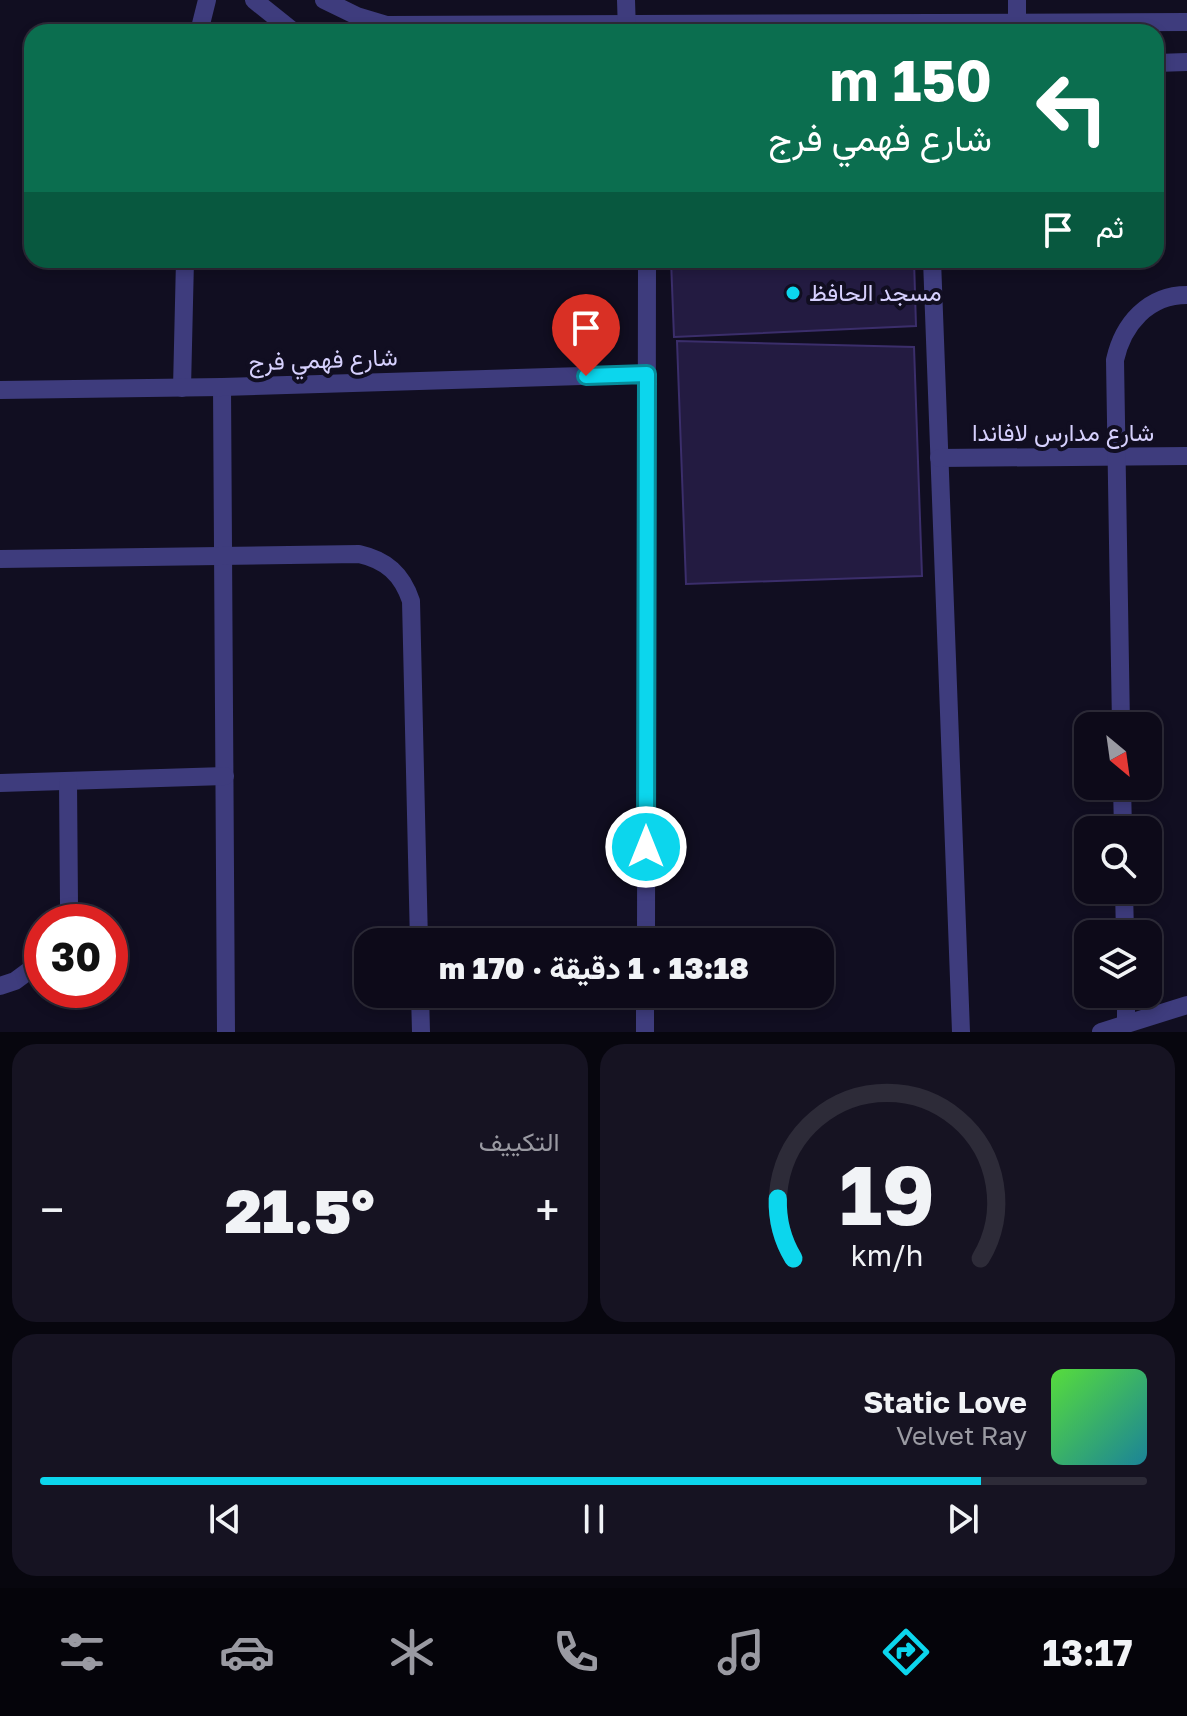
<!DOCTYPE html>
<html lang="ar">
<head>
<meta charset="utf-8">
<style>
	:root { --surface:#0d0a19; --page:#161322; --text:#f1f3f6; --muted:#9a9aa2; --line:#2d2b38; --accent:#0cd6ed }
	body { margin:0; font-family:"Golos Text",Vazirmatn,sans-serif; background:var(--page); color:var(--text); direction:rtl; height:100vh; display:flex; flex-direction:column; font-size:30px; white-space:nowrap }
	* { box-sizing:border-box; margin:0 }
	p { font-size:26px; color:var(--muted) }
	.icon { flex:none; width:44px; height:44px; fill:none; stroke:currentColor; stroke-width:2; stroke-linecap:round; stroke-linejoin:round }
	.map { position:relative; height:1032px; overflow:hidden; direction:ltr }
	.panel { display:flex; flex-direction:column; gap:12px; padding:12px; background:#07060e; flex:1 }
	.panel>* { flex:none }
	.top-card { position:absolute; left:24px; top:24px; width:1140px; height:244px; border-radius:24px; box-shadow:0 4px 12px #0003,0 0 0 2px var(--line); direction:rtl; background:#0b6e4f; color:#fff; overflow:hidden }
	.needle { width:52px; rotate:151deg }
	.controls { position:absolute; left:1074px; top:712px; display:grid; gap:16px }
	.controls a { display:grid; place-items:center; width:88px; height:88px; border-radius:16px; background:var(--surface); box-shadow:0 4px 12px #0003,0 0 0 2px var(--line); font-size:40px }
	.speed { position:absolute; left:24px; top:904px; display:flex; gap:16px; font-size:40px; font-weight:700; text-align:center }
	.speed>* { display:grid; place-content:center; width:104px; height:104px; border-radius:50%; background:var(--surface); box-shadow:0 4px 12px #0003,0 0 0 2px var(--line); line-height:1 }
	.speed .limit { border:12px solid #d22; background:#fff; color:#111 }
	.pin { position:absolute; display:grid; place-items:center; width:68px; height:68px; color:#fff; margin:-82px -34px; border-radius:50% 50% 50% 0; rotate:-45deg; box-shadow:0 0 8px #0007 }
	.pin .icon { rotate:45deg }
	.me { position:absolute; width:88px; margin:-44px; rotate:0deg; stroke-linejoin:round; filter:drop-shadow(0 0 6px #0008) }
	.turn { display:flex; align-items:center; gap:28px; height:168px; padding:0 40px; font-size:36px }
	.turn .icon { width:104px; height:104px; stroke-width:2.5 }
	.turn b { display:block; font-size:56px; line-height:68px }
	.then { display:flex; align-items:center; height:76px; padding:0 40px; background:#0003; gap:16px; font-size:30px }
	.big { font-size:60px; font-weight:800; line-height:1.1 }
	.panel .tile { flex:1; display:flex; flex-direction:column; justify-content:center; gap:12px; min-width:0; padding:0 28px; border-radius:24px; background:var(--page) }
	.panel .dial { align-items:center; gap:0 }
	.dial svg { height:208px; overflow:visible; fill:none; stroke:var(--line); stroke-width:7; stroke-linecap:round; text-anchor:middle }
	.dial text { fill:var(--text); stroke:none }
	.song { display:flex; align-items:center; gap:24px }
	.cover { width:96px; height:96px; border-radius:12px; background:linear-gradient(135deg,hsl(110 70% 55%),hsl(190 70% 35%)) }
	.played { height:8px; border-radius:4px; background:linear-gradient(90deg,var(--accent) 85%,var(--line) 85%) }
	.keys { display:flex; justify-content:space-around; direction:ltr }
	.heat { display:flex; justify-content:space-between; align-items:center; font-size:44px; direction:ltr }
	.panel .tiles { flex:1; display:grid; gap:12px; grid-template-columns:1fr 1fr }
	.tile:last-child { grid-column:span 2 }
	.trip { position:absolute; left:354px; top:928px; width:480px; height:80px; border-radius:24px; background:var(--surface); box-shadow:0 4px 12px #0003,0 0 0 2px var(--line); font-weight:800; line-height:80px; text-align:center; direction:rtl }
	.dock { display:flex; height:128px; justify-content:space-around; align-items:center; background:#05040a; color:var(--muted) }
	.dock .icon { width:56px; height:56px }
	.dock .on { color:var(--accent) }
	.dock b { font-size:36px; color:var(--text) }
	.map>svg:first-child { display:block }
</style>
</head>
<body>
<div class="map">
<svg width="1187" height="1032" viewBox="0 0 1187 1032">
	<rect width="100%" height="100%" fill="#110e21"/>
	<!-- building -->
	<g fill="#231b41" stroke="#3b2e6b" stroke-width="2">
		<path d="M671 260H914L916 326 674 337Z"/>
		<path d="M677 341 914 347 922 576 686 584Z"/>
	</g>
	<g fill="none" stroke-linecap="round" stroke-linejoin="round">
		<!-- street -->
		<g stroke="#3e3c7d" stroke-width="18">
			<path d="M254 0 294 32"/>
			<path d="M324 0 357 16 387 25 1187 22"/>
			<path d="M626 0 627 32"/>
			<path d="M1017 0V23"/>
			<path d="M199 32 207 0"/>
			<path d="M1156 63 1187 62"/>
			<path d="M932 260 961 1032"/>
			<path d="M222 387 226 1032"/>
			<path d="M182 388 185 260"/>
			<path d="M0 390 222 387 647 374"/>
			<path d="M939 458 1187 456"/>
			<path d="M0 559 359 554C386 560 402 574 411 601L419 942"/>
			<path d="M1121 726 1115 360C1123 324 1148 295 1187 295"/>
			<path d="M0 783 225 776"/>
			<path d="M1122 786 1123 830"/>
			<path d="M1124 890 1125 934"/>
			<path d="M66 922 69 905 68 781"/>
			<path d="M646 942 647 260"/>
			<path d="M0 986 15 981 42 961"/>
			<path d="M420 994 421 1032"/>
			<path d="M1126 994V1022"/>
			<path d="M645 1032V994"/>
			<path d="M1101 1032 1187 1005"/>
		</g>
	</g>
	<g fill="none" stroke-linecap="round" stroke-linejoin="round">
		<defs>
			<path id="route" d="M586 376 647 374 646 847"/>
		</defs>
		<!-- route casing -->
		<use href="#route" stroke="#088b9a" stroke-width="20"/>
		<!-- route -->
		<use href="#route" stroke="#0cd6ed" stroke-width="14"/>
	</g>
	<!-- markers -->
	<circle fill="#0cd6ed" stroke="#110e21" stroke-width="3" cx="793" cy="293" r="8"/>
	<g text-anchor="middle" stroke-width="8" stroke-linejoin="round" paint-order="stroke">
		<!-- poi labels -->
		<g font-size="24" fill="#d6d0fd" stroke="#110e21" text-anchor="start">
			<text x="809" y="301">مسجد الحافظ</text>
		</g>
		<!-- street labels -->
		<g font-size="24" fill="#d6d0fd" stroke="#110e21">
			<text transform="translate(323 360) rotate(-2)" y="8">شارع فهمي فرج</text>
			<text x="1063" y="441">شارع مدارس لافاندا</text>
		</g>
	</g>
</svg>
<div class="controls">
<a><svg class="needle" viewBox="-14 -14 28 28"><path d="M0-13l5 13h-10z" fill="#e53935"/><path d="M0 13l5-13h-10z" fill="#9a9aa2"/></svg></a>
<a><svg class="icon" aria-label="search" viewBox="0 0 24 24"><circle cx="10" cy="10" r="6"/><path d="M15 15l6 6"/></svg></a>
<a><svg class="icon" aria-label="layers" viewBox="0 0 24 24"><path d="M12 4l9 5-9 5-9-5zM3 14l9 5 9-5"/></svg></a>
</div>
<div class="speed"><div class="limit">30</div></div>
<div class="pin" style="left:586px;top:376px;background:#d93025"><svg class="icon" aria-label="arrive" viewBox="0 0 24 24"><path d="M6 21V4h12l-3 4 3 4H6"/></svg></div>
<svg class="me" style="left:646px;top:847px" viewBox="-20 -20 40 40"><circle r="17" fill="#0cd6ed" stroke="#fff" stroke-width="3"/><path d="M0-11L8 9 0 5-8 9z" fill="#fff"/></svg>
<div class="trip">13:18 · 1 دقيقة · 170 m</div>
<div class="top-card">
<div class="turn"><svg class="icon" aria-label="left" viewBox="0 0 24 24"><path d="M17 20v-9H6M10 6l-5 5 5 5"/></svg><div><b>150 m</b>شارع فهمي فرج</div></div>
<div class="then">ثم<svg class="icon" aria-label="arrive" viewBox="0 0 24 24"><path d="M6 21V4h12l-3 4 3 4H6"/></svg></div>
</div>
</div>
<section class="panel">
<div class="tiles">
<div class="tile dial"><svg viewBox="0 0 100 80">
<path d="M14 69A42 42 0 1 1 86 69"/>
<path d="M14 69A42 42 0 0 1 8 46" stroke="#0cd6ed"/>
<text x="50" y="56" font-size="32" font-weight="700">19</text>
<text x="50" y="72" font-size="11">km/h</text>
</svg></div>
<div class="tile"><p>التكييف</p>
<div class="heat"><a>−</a><b class="big">21.5°</b><a>+</a></div>
</div>
<div class="tile">
<div class="song"><i class="cover"></i><div><b>Static Love</b><p>Velvet Ray</p></div></div>
<div class="played"></div>
<div class="keys"><svg class="icon" aria-label="previous" viewBox="0 0 24 24"><path d="M18 5L8 12l10 7zM5 5v14"/></svg><svg class="icon" aria-label="pause" viewBox="0 0 24 24"><path d="M8 5v14M16 5v14"/></svg><svg class="icon" aria-label="next" viewBox="0 0 24 24"><path d="M6 5l10 7-10 7zM19 5v14"/></svg></div>
</div>
</div>
</section>
<nav class="dock">
<b>13:17</b>
<svg class="icon on" aria-label="directions" viewBox="0 0 24 24"><path d="M12 3l9 9-9 9-9-9zM9 14v-3h6M13 9l2 2-2 2"/></svg>
<svg class="icon" aria-label="music" viewBox="0 0 24 24"><path d="M9 18V5l10-2v13"/><circle cx="6" cy="18" r="3"/><circle cx="16" cy="16" r="3"/></svg>
<svg class="icon" aria-label="phone" viewBox="0 0 24 24"><path d="M5 4h4l2 5-3 2q2 4 5 5l2-3 5 2v4C11 20 4 13 5 4z"/></svg>
<svg class="icon" aria-label="climate" viewBox="0 0 24 24"><path d="M12 3v18M4 7l16 10M4 17L20 7"/></svg>
<svg class="icon" aria-label="car" viewBox="0 0 24 24"><path d="M5 17H2v-5l4-1 3-4h7l3 4 3 1v5h-3M9 17h6M6 11h13"/><circle cx="7" cy="17" r="2"/><circle cx="17" cy="17" r="2"/></svg>
<svg class="icon" aria-label="filters" viewBox="0 0 24 24"><path d="M4 7h16M4 17h16"/><circle cx="9" cy="7" r="2"/><circle cx="15" cy="17" r="2"/></svg>
</nav>
</body>
</html>
